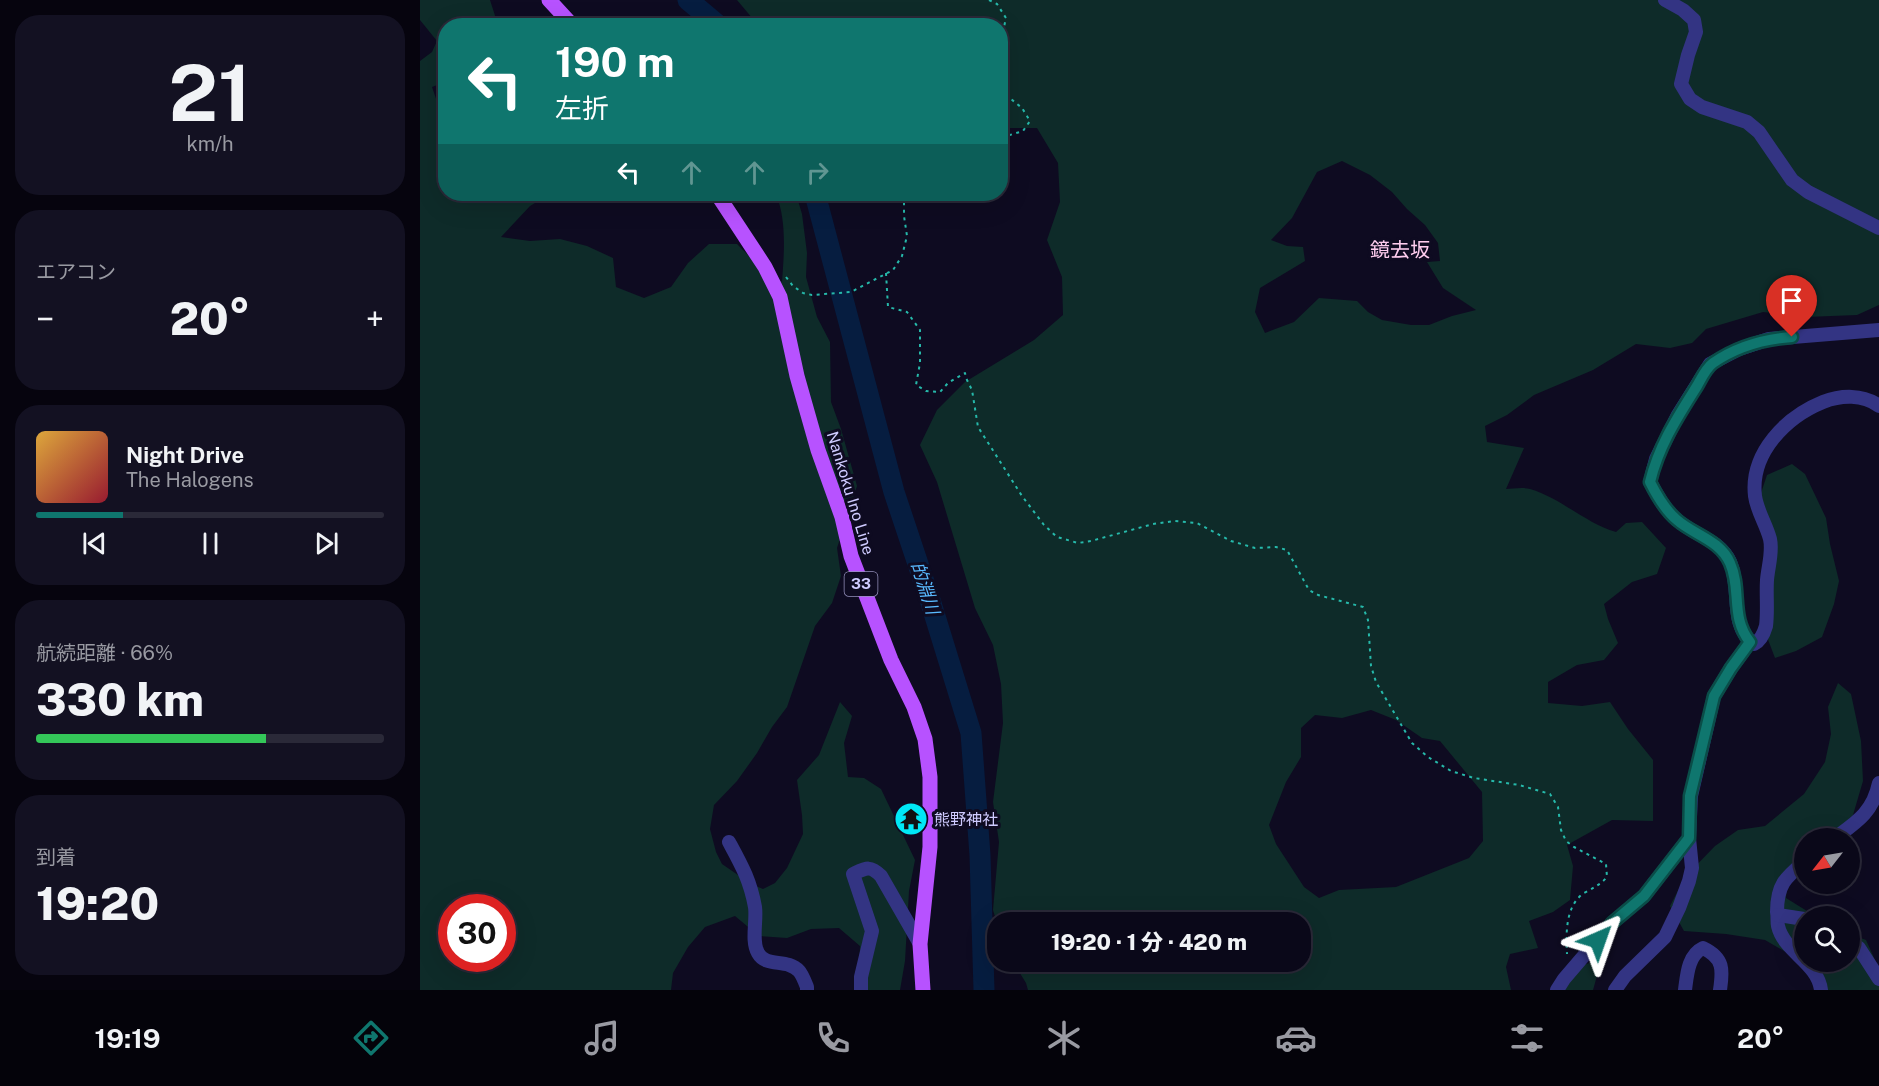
<!DOCTYPE html>
<html lang="ja">
<head>
<meta charset="utf-8">
<style>
	:root { --surface:#0a0819; --page:#131122; --text:#f1f3f6; --muted:#999aa2; --line:#2a2938; --accent:#0f766e }
	body { margin:0; font-family:"Public Sans","Noto Sans JP",sans-serif; background:var(--page); color:var(--text); height:100vh; display:flex; flex-direction:column; font-size:22px; white-space:nowrap }
	* { box-sizing:border-box; margin:0 }
	p { font-size:20px; color:var(--muted) }
	.icon { flex:none; width:33px; height:33px; fill:none; stroke:currentColor; stroke-width:2; stroke-linecap:round; stroke-linejoin:round }
	.map { position:relative; flex:1; overflow:hidden }
	.sheet { display:flex; flex-direction:column; gap:15px; padding:15px; background:#06040e; width:420px }
	.sheet>* { flex:none }
	.hud { position:absolute; left:18px; top:18px; width:570px; height:183px; border-radius:24px; box-shadow:0 6px 24px #0002,0 0 0 2px var(--line); background:#0f766e; color:#fff; overflow:hidden }
	.needle { width:39px; rotate:239deg }
	.controls { position:absolute; left:1374px; top:828px; display:grid; gap:12px }
	.controls a { display:grid; place-items:center; width:66px; height:66px; border-radius:50%; background:var(--surface); box-shadow:0 6px 24px #0002,0 0 0 2px var(--line); font-size:30px }
	.speed { position:absolute; left:18px; top:894px; display:flex; gap:12px; font-size:30px; font-weight:700; text-align:center }
	.speed>* { display:grid; place-content:center; width:78px; height:78px; border-radius:50%; background:var(--surface); box-shadow:0 6px 24px #0002,0 0 0 2px var(--line); line-height:1 }
	.speed .limit { border:9px solid #d22; background:#fff; color:#111 }
	.pin { position:absolute; display:grid; place-items:center; width:51px; height:51px; color:#fff; margin:-62px -26px; border-radius:50% 50% 50% 0; rotate:-45deg; box-shadow:0 0 6px #0007 }
	.pin .icon { rotate:45deg }
	.me { position:absolute; width:66px; margin:-33px; rotate:43deg; stroke-linejoin:round; filter:drop-shadow(0 0 4px #0008) }
	.turn { display:flex; align-items:center; gap:21px; height:126px; padding:0 18px; font-size:27px }
	.turn .icon { width:78px; height:78px; stroke-width:2.5 }
	.turn b { display:block; font-size:42px; line-height:51px }
	.lanes { display:flex; align-items:center; height:57px; padding:0 18px; background:#0003; justify-content:center; gap:30px; direction:ltr }
	.lanes .off { opacity:.35 }
	.big { font-size:45px; font-weight:800; line-height:1.1 }
	.sheet .tile { flex:1; display:flex; flex-direction:column; justify-content:center; gap:9px; min-width:0; padding:0 21px; border-radius:24px; background:var(--page) }
	.sheet .dial { align-items:center; gap:0 }
	.dial b { font-size:78px; line-height:1 }
	.song { display:flex; align-items:center; gap:18px }
	.cover { width:72px; height:72px; border-radius:9px; background:linear-gradient(135deg,hsl(40 70% 55%),hsl(350 70% 35%)) }
	.played { height:6px; border-radius:3px; background:linear-gradient(90deg,var(--accent) 25%,var(--line) 25%) }
	.keys { display:flex; justify-content:space-around; direction:ltr }
	.heat { display:flex; justify-content:space-between; align-items:center; font-size:33px; direction:ltr }
	.charge { height:9px; border-radius:4px; background:linear-gradient(90deg,#34c759 66%,var(--line) 0) }
	.trip { position:absolute; left:567px; top:912px; width:324px; height:60px; border-radius:24px; background:var(--surface); box-shadow:0 6px 24px #0002,0 0 0 2px var(--line); font-weight:800; line-height:60px; text-align:center }
	.tabs { display:flex; height:96px; justify-content:space-around; align-items:center; background:#04030a; color:var(--muted) }
	.tabs .icon { width:42px; height:42px }
	.tabs .selected { color:var(--accent) }
	.tabs b { font-size:27px; color:var(--text) }
	main { display:flex; flex:1; min-height:0 }
	.map>svg:first-child { display:block }
</style>
</head>
<body>
<main>
<section class="sheet">
<div class="tile dial"><b>21</b><p>km/h</p></div>
<div class="tile"><p>エアコン</p>
<div class="heat"><a>−</a><b class="big">20°</b><a>+</a></div>
</div>
<div class="tile">
<div class="song"><i class="cover"></i><div><b>Night Drive</b><p>The Halogens</p></div></div>
<div class="played"></div>
<div class="keys"><svg class="icon" aria-label="previous" viewBox="0 0 24 24"><path d="M18 5L8 12l10 7zM5 5v14"/></svg><svg class="icon" aria-label="pause" viewBox="0 0 24 24"><path d="M8 5v14M16 5v14"/></svg><svg class="icon" aria-label="next" viewBox="0 0 24 24"><path d="M6 5l10 7-10 7zM19 5v14"/></svg></div>
</div>
<div class="tile"><p>航続距離 · 66%</p><b class="big">330 km</b><div class="charge"></div></div>
<div class="tile"><p>到着</p><b class="big">19:20</b></div>
</section>
<div class="map">
<svg width="1459" height="990" viewBox="0 0 1459 990">
	<rect width="100%" height="100%" fill="#0e0b21"/>
	<!-- green -->
	<g fill="#0e2b29" fill-rule="evenodd">
		<path d="M0 0H70L78 25 26 26 25 82 12 87 25 125 26 194H130L110 206 81 237 110 241 140 239 167 246 193 258 196 287 224 298 251 287 268 263 289 244H317L338 265 362 282C364 254 367 221 356 194H376L382 214 387 253 386 277 397 317 410 342 411 402 421 429 437 486 417 548 421 576 412 603 395 626 367 707 352 727 337 753 317 781 294 805 290 829 296 852 302 864 331 884 343 889 355 883 367 868 383 834 382 815 377 780 399 755 420 702 432 716 424 743 428 777 444 778 461 789 495 860 489 891 485 961 480 990H444L439 972 440 946 419 928 391 929 367 938 339 936 315 916 285 927 268 947 253 973 251 990H0V61L12 52 17 41 0 20ZM32 908H82V958H32Z"/>
		<path d="M317 0H1459V305L1437 315 1386 317 1343 312 1286 329 1272 343 1250 348 1216 344 1173 370 1114 395 1087 415 1065 426 1067 442 1104 448 1086 489C1093 489 1102 487 1110 489 1141 498 1165 523 1196 532L1206 523 1222 522 1246 548 1237 574 1212 582 1184 604 1188 619 1198 643 1184 660 1157 665 1128 682V703L1162 706 1190 702 1208 729 1233 760V821L1192 820 1147 845 1153 866 1150 900 1133 912 1109 921 1118 948 1090 954 1086 967 1091 990H608L606 983 593 962H880V922L577 923 573 910 579 842 573 802 583 723 581 684 573 645 555 608 517 482 500 445 517 410 545 382 614 340 643 315 642 277 627 240 640 202 638 163 617 128H581L580 26 338 25ZM922 161 950 175 972 192 987 209 1005 225 1018 243 1020 261 1007 262 1023 288 1056 310 1032 316 1009 325H991L962 320 948 312 937 301 899 298 874 322 845 333 835 312 840 288 885 261 883 247 867 246 851 240 872 218 897 172ZM951 710 976 720 1002 738 1020 741 1062 792 1063 841 1049 858 976 887 919 890 899 898 884 887 856 844 849 825 866 782 881 757V728L895 715 922 718Z"/>
		<path d="M1372 464 1385 474 1406 518 1410 544 1419 581 1414 604 1402 637 1376 651 1355 658 1347 637 1349 559 1336 508 1347 475Z"/>
		<path d="M1418 683 1431 694 1441 741 1443 781 1433 815 1411 838H1384V858L1368 868 1366 898 1395 916H1384V962H1430V934L1446 940 1459 969V990H1401L1371 955 1345 940 1306 934 1264 931 1250 906 1265 877 1295 846 1318 830 1345 826 1384 794 1405 762 1411 734 1408 707Z"/>
		<path d="M1182 958 1173 990H1138L1164 965Z"/>
	</g>
	<g fill="none" stroke-linecap="round" stroke-linejoin="round">
		<!-- river -->
		<g stroke="#061d40" stroke-width="21">
			<path d="M268 0 299 26"/>
			<path d="M395 194 474 492 510 600 551 733 560 855 564 990"/>
		</g>
	</g>
	<!-- building -->
	<path fill="#1d1643" stroke="#322771" stroke-width="1.5" d="M486 808 500 811 496 830 481 826Z"/>
	<g fill="none" stroke-linecap="round" stroke-linejoin="round">
		<!-- path -->
		<g stroke="#26b9aa" stroke-width="2" stroke-dasharray="3 4.5" stroke-linecap="butt">
			<path d="M569 0 577 4 586 18 584 27 580 30"/>
			<path d="M580 90 602 108 610 121 603 131 580 138"/>
			<path d="M466 273 468 307 487 312 500 330V363L496 385 506 391 520 392 528 383 545 373 546 378 552 390 558 427 602 496 624 525 637 537 658 543 671 541 733 524 755 521 777 523 811 541 835 548 856 547 867 550 889 590 898 595 943 607 948 620 951 666 956 682 992 743 1008 757 1031 771 1054 778 1099 785 1130 794 1138 807 1141 830 1146 841 1154 847 1186 864 1187 877C1180 885 1173 888 1164 893 1145 906 1146 934 1147 954"/>
			<path d="M366 277 373 286 383 293 392 295 431 292 473 270 482 256 487 236 484 216V199L488 194"/>
		</g>
		<!-- minor -->
		<g stroke="#333483" stroke-width="14">
			<path d="M1245 0 1263 10 1274 20 1276 32 1268 55 1261 84 1270 99 1282 107 1327 122 1339 132 1372 180 1388 192 1459 228"/>
			<path d="M1459 330 1349 339 1319 349 1290 364 1258 415 1236 459 1230 482C1237 495 1245 510 1257 520 1274 535 1300 540 1310 562 1322 589 1308 625 1334 644 1340 641 1344 633 1346 626 1348 611 1346 595 1347 580 1348 567 1353 552 1350 539 1346 524 1337 511 1335 496 1330 453 1366 417 1403 402 1421 395 1443 394 1459 406"/>
			<path d="M1415 838C1437 822 1453 812 1459 783"/>
			<path d="M309 842C322 866 330 880 335 907 337 921 331 941 338 953 346 968 367 958 379 971 382 974 385 982 387 987V990"/>
			<path d="M1384 862C1365 878 1357 885 1357 912 1358 916 1357 922 1358 926 1364 952 1398 963 1401 990"/>
			<path d="M1358 915 1384 919"/>
			<path d="M1430 941 1439 948 1459 979"/>
			<path d="M441 990V977L452 931 433 874C446 868 450 865 461 876L500 944"/>
			<path d="M1137 990 1144 979 1192 923 1224 896 1269 838"/>
			<path d="M1195 990 1205 976 1245 937 1259 908 1269 881 1272 868 1269 838 1271 796 1294 696 1311 668 1330 642"/>
			<path d="M1265 990C1267 975 1268 955 1283 948 1304 958 1303 970 1300 990"/>
		</g>
		<!-- primary -->
		<g stroke="#b752ff" stroke-width="15">
			<path d="M129 0 153 26"/>
			<path d="M297 194 345 267 360 297 377 376 398 450 422 517 431 556 471 660 494 707 505 739 510 777V847L500 944 503 990"/>
		</g>
	</g>
	<g fill="none" stroke-linecap="round" stroke-linejoin="round">
		<defs>
			<path id="route" d="M1178 940 1192 923 1224 896 1269 838 1270 796 1294 696 1311 668 1330 642C1310 617 1322 590 1310 563 1300 540 1274 535 1257 520 1245 510 1237 496 1230 482 1239 445 1257 418 1277 386 1281 379 1286 368 1293 363 1316 347 1344 339 1372 337"/>
		</defs>
		<!-- route casing -->
		<use href="#route" stroke="#0a4d48" stroke-width="15"/>
		<!-- route -->
		<use href="#route" stroke="#0f766e" stroke-width="10"/>
	</g>
	<!-- icons -->
	<defs>
		<symbol id="temple-disc" viewBox="-11 -11 22 22"><circle r="9.5" fill="#00e8f6" stroke="#0e0b21"/><path d="M0-6L5-2H3V0L6.5 2.5H4V6H1.5V3h-3V6H-4V2.5H-6.5L-3 0V-2H-5Z" fill="#111"/></symbol>
	</defs>
	<g fill-rule="evenodd">
		<use href="#temple-disc" x="472" y="800" width="38" height="38"/>
	</g>
	<g text-anchor="middle" stroke-width="6" stroke-linejoin="round" paint-order="stroke">
		<!-- shield labels -->
		<rect fill="#0e0b21" stroke="#9591bc" stroke-width="1.5" x="424.5" y="572" width="33" height="24" rx="4.5"/>
		<g font-size="15" font-weight="bold" fill="#cfcbff">
			<text x="441" y="589">33</text>
		</g>
		<!-- street labels -->
		<g font-size="16" fill="#cfcbff" stroke="#0e0b21">
			<text transform="translate(431 493) rotate(73)" y="6">Nankoku Ino Line</text>
		</g>
		<!-- poi labels -->
		<g font-size="16" fill="#cfcbff" stroke="#0e0b21" text-anchor="start">
			<text x="514" y="825">熊野神社</text>
		</g>
		<!-- water labels -->
		<g font-size="18" font-style="italic" fill="#59baff" stroke="#0e0b21">
			<text transform="translate(505 588) rotate(72)" y="6">的淵川</text>
		</g>
		<!-- quarter labels -->
		<g font-size="20" fill="#ffcdef" stroke="#0e0b21">
			<text x="980" y="257">鏡去坂</text>
		</g>
	</g>
</svg>
<div class="controls">
<a><svg class="needle" viewBox="-14 -14 28 28"><path d="M0-13l5 13h-10z" fill="#e53935"/><path d="M0 13l5-13h-10z" fill="#999aa2"/></svg></a>
<a><svg class="icon" aria-label="search" viewBox="0 0 24 24"><circle cx="10" cy="10" r="6"/><path d="M15 15l6 6"/></svg></a>
</div>
<div class="speed"><div class="limit">30</div></div>
<div class="pin" style="left:1372px;top:337px;background:#d93025"><svg class="icon" aria-label="arrive" viewBox="0 0 24 24"><path d="M6 21V4h12l-3 4 3 4H6"/></svg></div>
<svg class="me" style="left:1178px;top:940px" viewBox="-20 -20 40 40"><path d="M0-17L14 15 0 8-14 15z" fill="#0f766e" stroke="#fff" stroke-width="4"/></svg>
<div class="trip">19:20 · 1 分 · 420 m</div>
<div class="hud">
<div class="turn"><svg class="icon" aria-label="left" viewBox="0 0 24 24"><path d="M17 20v-9H6M10 6l-5 5 5 5"/></svg><div><b>190 m</b>左折</div></div>
<div class="lanes"><svg class="icon" aria-label="left" viewBox="0 0 24 24"><path d="M17 20v-9H6M10 6l-5 5 5 5"/></svg><svg class="icon off" aria-label="ahead" viewBox="0 0 24 24"><path d="M12 20V5M6 11l6-6 6 6"/></svg><svg class="icon off" aria-label="ahead" viewBox="0 0 24 24"><path d="M12 20V5M6 11l6-6 6 6"/></svg><svg class="icon off" aria-label="right" viewBox="0 0 24 24"><path d="M7 20v-9h11M14 6l5 5-5 5"/></svg></div>
</div>
</div>
</main>
<nav class="tabs">
<b>19:19</b>
<svg class="icon selected" aria-label="directions" viewBox="0 0 24 24"><path d="M12 3l9 9-9 9-9-9zM9 14v-3h6M13 9l2 2-2 2"/></svg>
<svg class="icon" aria-label="music" viewBox="0 0 24 24"><path d="M9 18V5l10-2v13"/><circle cx="6" cy="18" r="3"/><circle cx="16" cy="16" r="3"/></svg>
<svg class="icon" aria-label="phone" viewBox="0 0 24 24"><path d="M5 4h4l2 5-3 2q2 4 5 5l2-3 5 2v4C11 20 4 13 5 4z"/></svg>
<svg class="icon" aria-label="climate" viewBox="0 0 24 24"><path d="M12 3v18M4 7l16 10M4 17L20 7"/></svg>
<svg class="icon" aria-label="car" viewBox="0 0 24 24"><path d="M5 17H2v-5l4-1 3-4h7l3 4 3 1v5h-3M9 17h6M6 11h13"/><circle cx="7" cy="17" r="2"/><circle cx="17" cy="17" r="2"/></svg>
<svg class="icon" aria-label="filters" viewBox="0 0 24 24"><path d="M4 7h16M4 17h16"/><circle cx="9" cy="7" r="2"/><circle cx="15" cy="17" r="2"/></svg>
<b>20°</b>
</nav>
</body>
</html>
